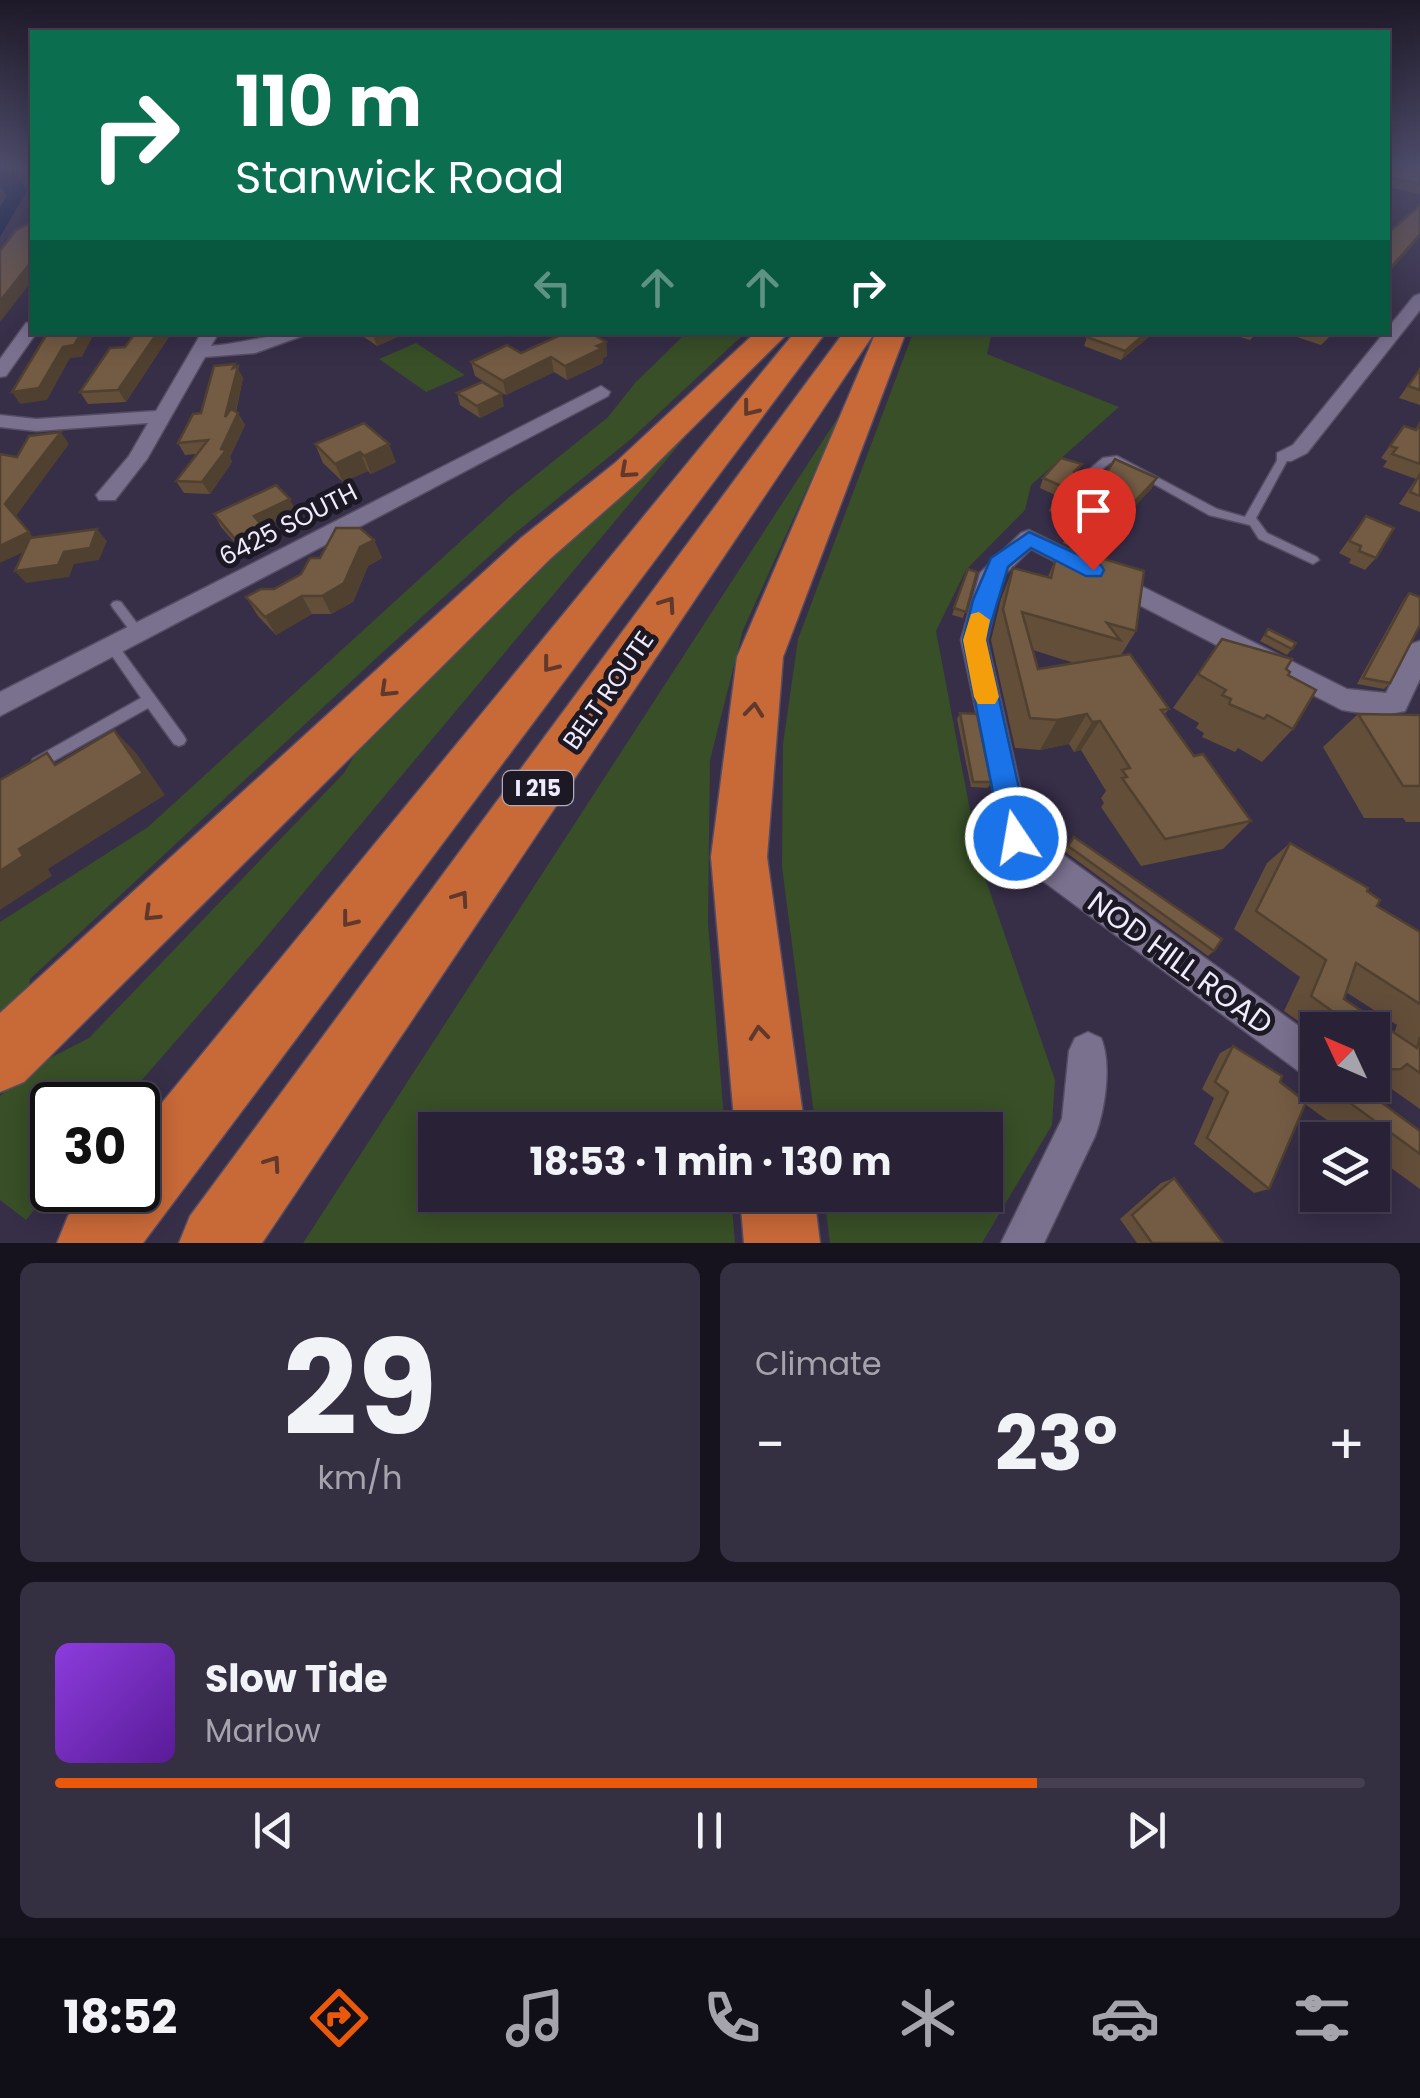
<!DOCTYPE html>
<html lang="en">
<head>
<meta charset="utf-8">
<style>
	:root { --surface:#292236; --page:#352f42; --text:#f1f3f6; --muted:#a5a4ad; --line:#453f51; --accent:#ea580c }
	body { margin:0; font-family:Poppins,sans-serif; background:var(--page); color:var(--text); height:100vh; display:flex; flex-direction:column; font-size:38px; white-space:nowrap }
	* { box-sizing:border-box; margin:0 }
	p { font-size:32px; color:var(--muted) }
	.icon { flex:none; width:55px; height:55px; fill:none; stroke:currentColor; stroke-width:2; stroke-linecap:round; stroke-linejoin:round }
	.map { position:relative; height:1243px; overflow:hidden }
	.side { display:flex; flex-direction:column; gap:20px; padding:20px; background:#17131e; flex:1 }
	.side>* { flex:none }
	.hud { position:absolute; left:30px; top:30px; width:1360px; height:305px; border-radius:0px; box-shadow:0 5px 25px #0003,0 0 0 2px var(--line); background:#0b6e4f; color:#fff; overflow:hidden }
	.needle { width:65px; rotate:314deg }
	.buttons { position:absolute; left:1300px; top:1012px; display:grid; gap:20px }
	.buttons a { display:grid; place-items:center; width:90px; height:90px; border-radius:0px; background:var(--surface); box-shadow:0 5px 25px #0003,0 0 0 2px var(--line); font-size:50px }
	.speed { position:absolute; left:30px; top:1082px; display:flex; gap:20px; font-size:50px; font-weight:700; text-align:center }
	.speed>* { display:grid; place-content:center; width:130px; height:130px; border-radius:50%; background:var(--surface); box-shadow:0 5px 25px #0003,0 0 0 2px var(--line); line-height:1 }
	.speed .limit { border:5px solid #111; border-radius:15px; background:#fff; color:#111 }
	.pin { position:absolute; display:grid; place-items:center; width:85px; height:85px; color:#fff; margin:-102px -42px; border-radius:50% 50% 50% 0; rotate:-45deg; box-shadow:0 0 10px #0007 }
	.pin .icon { rotate:45deg }
	.me { position:absolute; width:110px; margin:-55px; rotate:348deg; stroke-linejoin:round; filter:drop-shadow(0 0 8px #0008) }
	.turn { display:flex; align-items:center; gap:35px; height:210px; padding:0 40px; font-size:45px }
	.turn .icon { width:130px; height:130px; stroke-width:2.5 }
	.turn b { display:block; font-size:70px; line-height:85px }
	.lanes { display:flex; align-items:center; height:95px; padding:0 40px; background:#0003; justify-content:center; gap:50px; direction:ltr }
	.lanes .off { opacity:.35 }
	.big { font-size:75px; font-weight:700; line-height:1.1 }
	.side .tile { flex:1; display:flex; flex-direction:column; justify-content:center; gap:15px; min-width:0; padding:0 35px; border-radius:15px; background:var(--page) }
	.side .dial { align-items:center; gap:0 }
	.dial b { font-size:130px; line-height:1 }
	.song { display:flex; align-items:center; gap:30px }
	.cover { width:120px; height:120px; border-radius:15px; background:linear-gradient(135deg,hsl(270 70% 55%),hsl(270 70% 35%)) }
	.played { height:10px; border-radius:5px; background:linear-gradient(90deg,var(--accent) 75%,var(--line) 75%) }
	.keys { display:flex; justify-content:space-around; direction:ltr }
	.heat { display:flex; justify-content:space-between; align-items:center; font-size:55px; direction:ltr }
	.side .tiles { flex:1; display:grid; gap:20px; grid-template-columns:1fr 1fr }
	.tile:last-child { grid-column:span 2 }
	.trip { position:absolute; left:418px; top:1112px; width:585px; height:100px; border-radius:0px; background:var(--surface); box-shadow:0 5px 25px #0003,0 0 0 2px var(--line); font-weight:700; line-height:100px; text-align:center }
	.menu { display:flex; height:160px; justify-content:space-around; align-items:center; background:#100e16; color:var(--muted) }
	.menu .icon { width:70px; height:70px }
	.menu .selected { color:var(--accent) }
	.menu b { font-size:45px; color:var(--text) }
	.map>svg:first-child { display:block }
</style>
</head>
<body>
<div class="map">
<svg width="1420" height="1243" viewBox="0 0 1420 1243">
	<rect width="100%" height="100%" fill="#372e48"/>
	<!-- green -->
	<g fill="#384f27">
		<path d="M686 333H745L631 439 514 534 384 651 30 979 28 997 0 1019V922L148 827 509 497 608 417 635 383Z"/>
		<path d="M913 333H992L987 354 1119 407 1031 485 1025 510 966 570 936 631 980 863 1055 1080 1052 1125 982 1243H830L824 1195H985V1130H816L782 867 783 744 798 639Z"/>
		<path d="M416 343 465 375 426 392 379 359Z"/>
		<path d="M740 372 258 947 120 1105H52V1188L26 1220 0 1200V1096L25 1071 89 1038 344 773 354 756Z"/>
		<path d="M842 411 743 630 710 760 708 923 725 1130H435V1195H731L735 1243H303Z"/>
	</g>
	<!-- water -->
	<path fill="#011944" d="M0 168H12L27 191 0 237V207L7 196 0 186Z"/>
	<g fill="none" stroke-linecap="round" stroke-linejoin="round">
		<defs>
			<g id="service">
				<path d="M1284 454 1289 457 1256 518 1267 533 1317 557 1319 560 1313 564 1259 539 1250 525 1209 515 1115 462 1110 463 1083 484 1079 485 1074 482 1103 458 1117 456 1217 509 1245 517 1279 457Z"/>
				<path d="M117 601 121 602 142 630 144 633 142 636H134L113 608 111 605 113 602Z"/>
				<path d="M112 642 117 644 184 736 186 740 184 744 179 746 174 744 148 708 43 767 38 769 33 767 31 763 33 759 141 698 106 647 107 644Z"/>
			</g>
			<g id="minor">
				<path d="M1420 294V310L1307 453 1291 461H1277V453L1293 445 1414 296Z"/>
				<path d="M32 322V332H37L6 376 0 377V359L26 323Z"/>
				<path d="M202 332H219L211 346C246 343 279 332 313 332L255 353 205 357 147 459 115 500H99L96 495 129 456 148 423 36 431 0 427V415L36 419 156 411Z"/>
				<path d="M601 386 610 392 608 396 0 716V692Z"/>
				<path d="M1029 530 1347 689 1386 693 1411 644 1420 641V679L1405 711 1380 716 1342 710 1031 549 1003 576 987 640 1030 831 1318 1040V1082L1305 1076 1016 861 1005 848 961 640 980 573 1021 533Z"/>
				<path d="M1088 1032 1101 1038C1112 1064 1105 1110 1095 1136L1044 1243H1001L1062 1119 1069 1051 1075 1038Z"/>
			</g>
			<g id="motorway">
				<path d="M756 332H789L641 479 551 558 24 1082 0 1092V1013L521 538 615 463Z"/>
				<path d="M795 332H826L143 1243H57L68 1216 89 1190H138V1132Z"/>
				<path d="M844 332H875L262 1243H179L190 1216Z"/>
				<path d="M876 332H906L783 657 767 857 805 1130H735L711 857 737 657Z"/>
				<path d="M740 1195H814L820 1243H744Z"/>
			</g>
		</defs>
		<!-- service casing -->
		<use href="#service" stroke="#554d64" stroke-width="3"/>
		<!-- minor casing -->
		<use href="#minor" stroke="#554d64" stroke-width="3"/>
		<!-- motorway casing -->
		<use href="#motorway" stroke="#554d64" stroke-width="3"/>
		<!-- service -->
		<use href="#service" fill="#7a718f" fill-rule="evenodd"/>
		<!-- minor -->
		<use href="#minor" fill="#7a718f" fill-rule="evenodd"/>
		<!-- motorway -->
		<use href="#motorway" fill="#c86938" fill-rule="evenodd"/>
	</g>
	<!-- wall -->
	<g fill="#634e3a" fill-rule="evenodd">
		<path d="M1420 168V194L1388 187V169Z"/>
		<path d="M136 332H172L126 402 88 404 80 392 125 347Z"/>
		<path d="M357 332H409L377 346Z"/>
		<path d="M1154 332 1121 360 1084 346 1087 337Z"/>
		<path d="M1231 332H1258L1250 340 1230 334Z"/>
		<path d="M1282 332H1340L1337 335 1332 334 1321 345Z"/>
		<path d="M606 342 607 356 603 358V363L567 380 554 372 506 395 475 376 471 362 521 353Z"/>
		<path d="M235 364 243 378 236 412 238 413 245 425 230 457 232 462 210 494 184 493 176 481 197 454 185 455 178 443 201 413Z"/>
		<path d="M1420 368V405L1399 398Z"/>
		<path d="M457 393 504 406 480 418 460 405Z"/>
		<path d="M364 423 396 462 371 474 368 471 343 482 323 463 315 444Z"/>
		<path d="M1420 423V512L1399 504 1416 479 1383 467 1387 461 1381 458 1404 426 1415 429Z"/>
		<path d="M1105 475 1152 488 1089 554 1136 631 1121 655 1169 709 1164 715 1194 756 1251 821 1223 849 1141 866 1101 807 1104 803 1101 798 1106 791 1081 750 1074 752 1069 744 1040 750 1015 748 991 640 1001 599 1013 568 1048 577 1056 557 1069 555 1071 549 1082 552 1063 543 1068 533 1076 525 1049 511 1053 501 1057 496 1040 488 1043 478H1081ZM1033 650 1061 659 1075 663 1038 669Z"/>
		<path d="M296 512 263 527 270 539 243 552 221 527 214 514Z"/>
		<path d="M1366 516 1376 558 1365 570 1349 563 1351 559 1339 553Z"/>
		<path d="M374 540 382 558 368 566 353 602 331 614H312L276 635 258 616 246 597 274 589 301 574 320 558Z"/>
		<path d="M968 569 977 572 963 618 952 615Z"/>
		<path d="M1409 593 1390 683 1384 689 1357 684 1404 599Z"/>
		<path d="M1268 629 1292 649 1287 655 1260 641Z"/>
		<path d="M1222 639 1286 669 1288 675 1293 729 1262 762 1238 748 1235 752 1202 737 1204 733 1196 728 1199 723 1173 708Z"/>
		<path d="M960 713 991 782 988 788 971 787 957 719Z"/>
		<path d="M1358 714 1420 715V822H1406L1403 818H1364L1323 747Z"/>
		<path d="M1074 837 1214 951 1208 956 1064 851Z"/>
		<path d="M1290 843 1367 891 1377 906 1420 932V1109L1376 1078 1372 1080V1030H1318V1035L1284 1011 1300 977 1234 929 1267 863ZM1346 992 1397 1025 1394 1033 1344 999Z"/>
		<path d="M1233 1046 1302 1098 1309 1082 1318 1078V1085H1361L1363 1089 1420 1131V1189L1372 1154V1140H1354L1305 1104 1269 1189 1254 1193 1194 1144 1214 1098 1202 1089 1220 1053Z"/>
		<path d="M1174 1178 1223 1243H1137L1120 1219 1161 1183Z"/>
	</g>
	<!-- shaded-wall -->
	<g fill="#504030">
		<path d="M1420 234V237L1388 274V271Z"/>
		<path d="M32 261V281L0 322V301Z"/>
		<path d="M82 332H95L82 357 70 358 47 400 20 404 12 392 63 347Z"/>
		<path d="M158 332H172L126 402 118 390Z"/>
		<path d="M379 332H409L377 346 373 335Z"/>
		<path d="M1147 332 1154 333 1121 360 1125 351Z"/>
		<path d="M606 342 607 356 603 358V363L567 380 565 366Z"/>
		<path d="M551 357 554 372 506 395 503 381Z"/>
		<path d="M235 364 243 378 232 427 238 413 245 425 230 457 232 462 210 494 202 482 221 449 233 368Z"/>
		<path d="M502 394 504 406 480 418 477 406Z"/>
		<path d="M61 432 69 444 16 516 5 504Z"/>
		<path d="M389 444 396 462 371 474 364 456Z"/>
		<path d="M360 452 368 471 343 482 335 464Z"/>
		<path d="M1157 478 1152 488 1088 555 1093 545Z"/>
		<path d="M290 499 296 512 263 527 270 539 243 552 236 540 254 516Z"/>
		<path d="M97 529 107 541 99 560 74 564 69 577 26 583 15 571Z"/>
		<path d="M29 532 39 545 0 563V546Z"/>
		<path d="M374 540 382 558 368 566 353 602 331 614 322 596 360 547Z"/>
		<path d="M302 596 312 614 276 635 265 617Z"/>
		<path d="M1087 714 1069 744 1040 750 1057 720Z"/>
		<path d="M1100 721 1081 750 1074 752 1092 722Z"/>
		<path d="M114 730 136 753 165 795 48 869 52 876 0 910V871Z"/>
	</g>
	<!-- building -->
	<g fill="#735b44" stroke="#504030" stroke-width="2.5">
		<path d="M1389 168H1420V184L1388 177V169Z"/>
		<path d="M1420 205V234L1388 271V233Z"/>
		<path d="M32 222V261L0 301V251L16 230Z"/>
		<path d="M48 332H82L74 345 63 347 39 388 12 392Z"/>
		<path d="M136 332H158L118 390 80 392 110 348 125 347Z"/>
		<path d="M567 332H589L606 342 597 346 602 348 565 366 551 357 503 381 471 362 507 345 521 353Z"/>
		<path d="M1093 332H1147L1125 351 1087 337Z"/>
		<path d="M235 364 233 368 238 366 225 417 231 409 238 413 221 449 226 450 202 482 176 481 208 440 178 443 193 414 201 413 214 366Z"/>
		<path d="M1420 369V390L1408 386Z"/>
		<path d="M482 382 502 394 477 406 457 393Z"/>
		<path d="M364 423 389 444 364 456 360 452 335 464 315 444Z"/>
		<path d="M1420 423V464L1392 454 1397 448 1390 446 1404 426 1416 430Z"/>
		<path d="M61 432 5 504 29 532 0 546V454L17 457 29 436Z"/>
		<path d="M1061 458 1082 464 1074 472 1081 478 1097 471 1105 475 1115 459 1157 478 1093 545 1068 533 1085 517 1053 501 1066 488 1043 478Z"/>
		<path d="M1420 474V496L1410 492Z"/>
		<path d="M276 485 290 499 254 516 263 527 236 540 214 514Z"/>
		<path d="M1366 516 1394 528 1376 558 1359 551 1361 546 1349 541Z"/>
		<path d="M336 528H360L374 540 360 547 344 583 322 596H302L265 617 246 597 261 589H274L301 574 310 558H320Z"/>
		<path d="M97 529 90 548 64 552 58 565 15 571 30 538Z"/>
		<path d="M1071 549 1144 571 1136 631 1107 623 1120 640 1022 612 1038 669 1130 654 1169 709 1161 710 1194 756 1203 754 1251 821 1165 839 1122 778 1127 777 1122 770 1130 768 1100 721 1092 722 1087 714 1057 720 1030 718 1003 609 1013 568 1051 578 1056 557 1070 555Z"/>
		<path d="M968 569 977 572 966 612 954 608Z"/>
		<path d="M1409 593 1420 597V625L1390 683 1363 678Z"/>
		<path d="M1268 629 1296 643 1292 649 1265 635Z"/>
		<path d="M1222 639 1292 659 1286 669 1290 672 1288 675 1316 690 1293 729 1267 715 1264 719 1229 704 1231 699 1222 695 1226 690 1198 674Z"/>
		<path d="M960 713 977 714 991 782H973Z"/>
		<path d="M1358 714 1420 715V786H1403Z"/>
		<path d="M114 730 143 773 19 849 23 856 0 871V780L47 753 55 765Z"/>
		<path d="M1074 837 1222 939 1214 951 1068 846Z"/>
		<path d="M1290 843 1368 888 1367 891 1380 900 1377 906 1420 932V1004L1356 963 1344 999 1417 1048 1420 1037V1073L1407 1064 1401 1069 1372 1070V1030H1351L1349 1023 1311 996 1326 960 1256 911Z"/>
		<path d="M1233 1046 1282 1076 1280 1082 1306 1102 1269 1189 1207 1138 1228 1092 1215 1082Z"/>
		<path d="M1332 1085H1361L1363 1089 1420 1131V1154L1331 1089Z"/>
		<path d="M1174 1178 1223 1243H1152L1132 1215Z"/>
	</g>
	<!-- one-way arrows -->
	<defs><path id="oneway-chevron" d="M-2-3.5L2.5 0L-2 3.5" fill="none" stroke-width="1.6" stroke-linecap="round" stroke-linejoin="round" transform="scale(2.5)"/></defs>
	<g stroke="#61382c">
		<use href="#oneway-chevron" transform="translate(750 409) rotate(128)"/>
		<use href="#oneway-chevron" transform="translate(627 471) rotate(138)"/>
		<use href="#oneway-chevron" transform="translate(668 604) rotate(-55)"/>
		<use href="#oneway-chevron" transform="translate(550 665) rotate(128)"/>
		<use href="#oneway-chevron" transform="translate(387 690) rotate(136)"/>
		<use href="#oneway-chevron" transform="translate(754 710) rotate(-84)"/>
		<use href="#oneway-chevron" transform="translate(461 898) rotate(-55)"/>
		<use href="#oneway-chevron" transform="translate(151 914) rotate(136)"/>
		<use href="#oneway-chevron" transform="translate(349 920) rotate(128)"/>
		<use href="#oneway-chevron" transform="translate(759 1033) rotate(-96)"/>
		<use href="#oneway-chevron" transform="translate(273 1163) rotate(-55)"/>
	</g>
	<!-- sky -->
	<linearGradient id="sky" x2="0" y2="1"><stop stop-color="#1e1928"/><stop offset="0.49" stop-color="#4d4c6a"/><stop offset="1" stop-color="#4d4c6a" stop-opacity="0"/></linearGradient>
	<rect width="1420" height="342" fill="url(#sky)"/>
	<!-- route -->
	<path fill="#1a73e8" stroke="#114b97" stroke-width="2.5" d="M1029 532 1101 565 1104 570 1101 576H1086L1031 548 1008 567 986 640 1030 838 1026 847 1016 851 1006 847 1002 838 963 640 973 600 991 558Z"/>
	<!-- slow -->
	<path fill="#f59e0b" d="M979 612 990 620 986 640 999 697 995 704H978L974 697 963 640 971 614Z"/>
	<g text-anchor="middle" stroke-width="10" stroke-linejoin="round" paint-order="stroke">
		<!-- shield labels -->
		<rect fill="#1c1824" stroke="#b0acbb" stroke-width="2.5" x="503" y="771" width="70" height="34" rx="8"/>
		<g font-size="22" font-weight="bold" fill="#f0ebfc">
			<text x="538" y="796">I 215</text>
		</g>
		<!-- street labels -->
		<g font-size="25" fill="#f0ebfc" stroke="#1c1824">
			<text transform="translate(288 524) rotate(-27)" y="9">6425 SOUTH</text>
			<text transform="translate(608 690) rotate(-55)" y="9">BELT ROUTE</text>
		</g>
		<!-- near-street labels -->
		<g font-size="30" fill="#f0ebfc" stroke="#1c1824">
			<text transform="translate(1180 963) rotate(36)" y="10">NOD HILL ROAD</text>
		</g>
	</g>
</svg>
<div class="buttons">
<a><svg class="needle" viewBox="-14 -14 28 28"><path d="M0-13l5 13h-10z" fill="#e53935"/><path d="M0 13l5-13h-10z" fill="#a5a4ad"/></svg></a>
<a><svg class="icon" aria-label="layers" viewBox="0 0 24 24"><path d="M12 4l9 5-9 5-9-5zM3 14l9 5 9-5"/></svg></a>
</div>
<div class="speed"><div class="limit">30</div></div>
<div class="pin" style="left:1093px;top:570px;background:#d93025"><svg class="icon" aria-label="arrive" viewBox="0 0 24 24"><path d="M6 21V4h12l-3 4 3 4H6"/></svg></div>
<svg class="me" style="left:1016px;top:838px" viewBox="-20 -20 40 40"><circle r="17" fill="#1a73e8" stroke="#fff" stroke-width="3"/><path d="M0-11L8 9 0 5-8 9z" fill="#fff"/></svg>
<div class="trip">18:53 · 1 min · 130 m</div>
<div class="hud">
<div class="turn"><svg class="icon" aria-label="right" viewBox="0 0 24 24"><path d="M7 20v-9h11M14 6l5 5-5 5"/></svg><div><b>110 m</b>Stanwick Road</div></div>
<div class="lanes"><svg class="icon off" aria-label="left" viewBox="0 0 24 24"><path d="M17 20v-9H6M10 6l-5 5 5 5"/></svg><svg class="icon off" aria-label="ahead" viewBox="0 0 24 24"><path d="M12 20V5M6 11l6-6 6 6"/></svg><svg class="icon off" aria-label="ahead" viewBox="0 0 24 24"><path d="M12 20V5M6 11l6-6 6 6"/></svg><svg class="icon" aria-label="right" viewBox="0 0 24 24"><path d="M7 20v-9h11M14 6l5 5-5 5"/></svg></div>
</div>
</div>
<section class="side">
<div class="tiles">
<div class="tile dial"><b>29</b><p>km/h</p></div>
<div class="tile"><p>Climate</p>
<div class="heat"><a>−</a><b class="big">23°</b><a>+</a></div>
</div>
<div class="tile">
<div class="song"><i class="cover"></i><div><b>Slow Tide</b><p>Marlow</p></div></div>
<div class="played"></div>
<div class="keys"><svg class="icon" aria-label="previous" viewBox="0 0 24 24"><path d="M18 5L8 12l10 7zM5 5v14"/></svg><svg class="icon" aria-label="pause" viewBox="0 0 24 24"><path d="M8 5v14M16 5v14"/></svg><svg class="icon" aria-label="next" viewBox="0 0 24 24"><path d="M6 5l10 7-10 7zM19 5v14"/></svg></div>
</div>
</div>
</section>
<nav class="menu">
<b>18:52</b>
<svg class="icon selected" aria-label="directions" viewBox="0 0 24 24"><path d="M12 3l9 9-9 9-9-9zM9 14v-3h6M13 9l2 2-2 2"/></svg>
<svg class="icon" aria-label="music" viewBox="0 0 24 24"><path d="M9 18V5l10-2v13"/><circle cx="6" cy="18" r="3"/><circle cx="16" cy="16" r="3"/></svg>
<svg class="icon" aria-label="phone" viewBox="0 0 24 24"><path d="M5 4h4l2 5-3 2q2 4 5 5l2-3 5 2v4C11 20 4 13 5 4z"/></svg>
<svg class="icon" aria-label="climate" viewBox="0 0 24 24"><path d="M12 3v18M4 7l16 10M4 17L20 7"/></svg>
<svg class="icon" aria-label="car" viewBox="0 0 24 24"><path d="M5 17H2v-5l4-1 3-4h7l3 4 3 1v5h-3M9 17h6M6 11h13"/><circle cx="7" cy="17" r="2"/><circle cx="17" cy="17" r="2"/></svg>
<svg class="icon" aria-label="filters" viewBox="0 0 24 24"><path d="M4 7h16M4 17h16"/><circle cx="9" cy="7" r="2"/><circle cx="15" cy="17" r="2"/></svg>
</nav>
</body>
</html>
